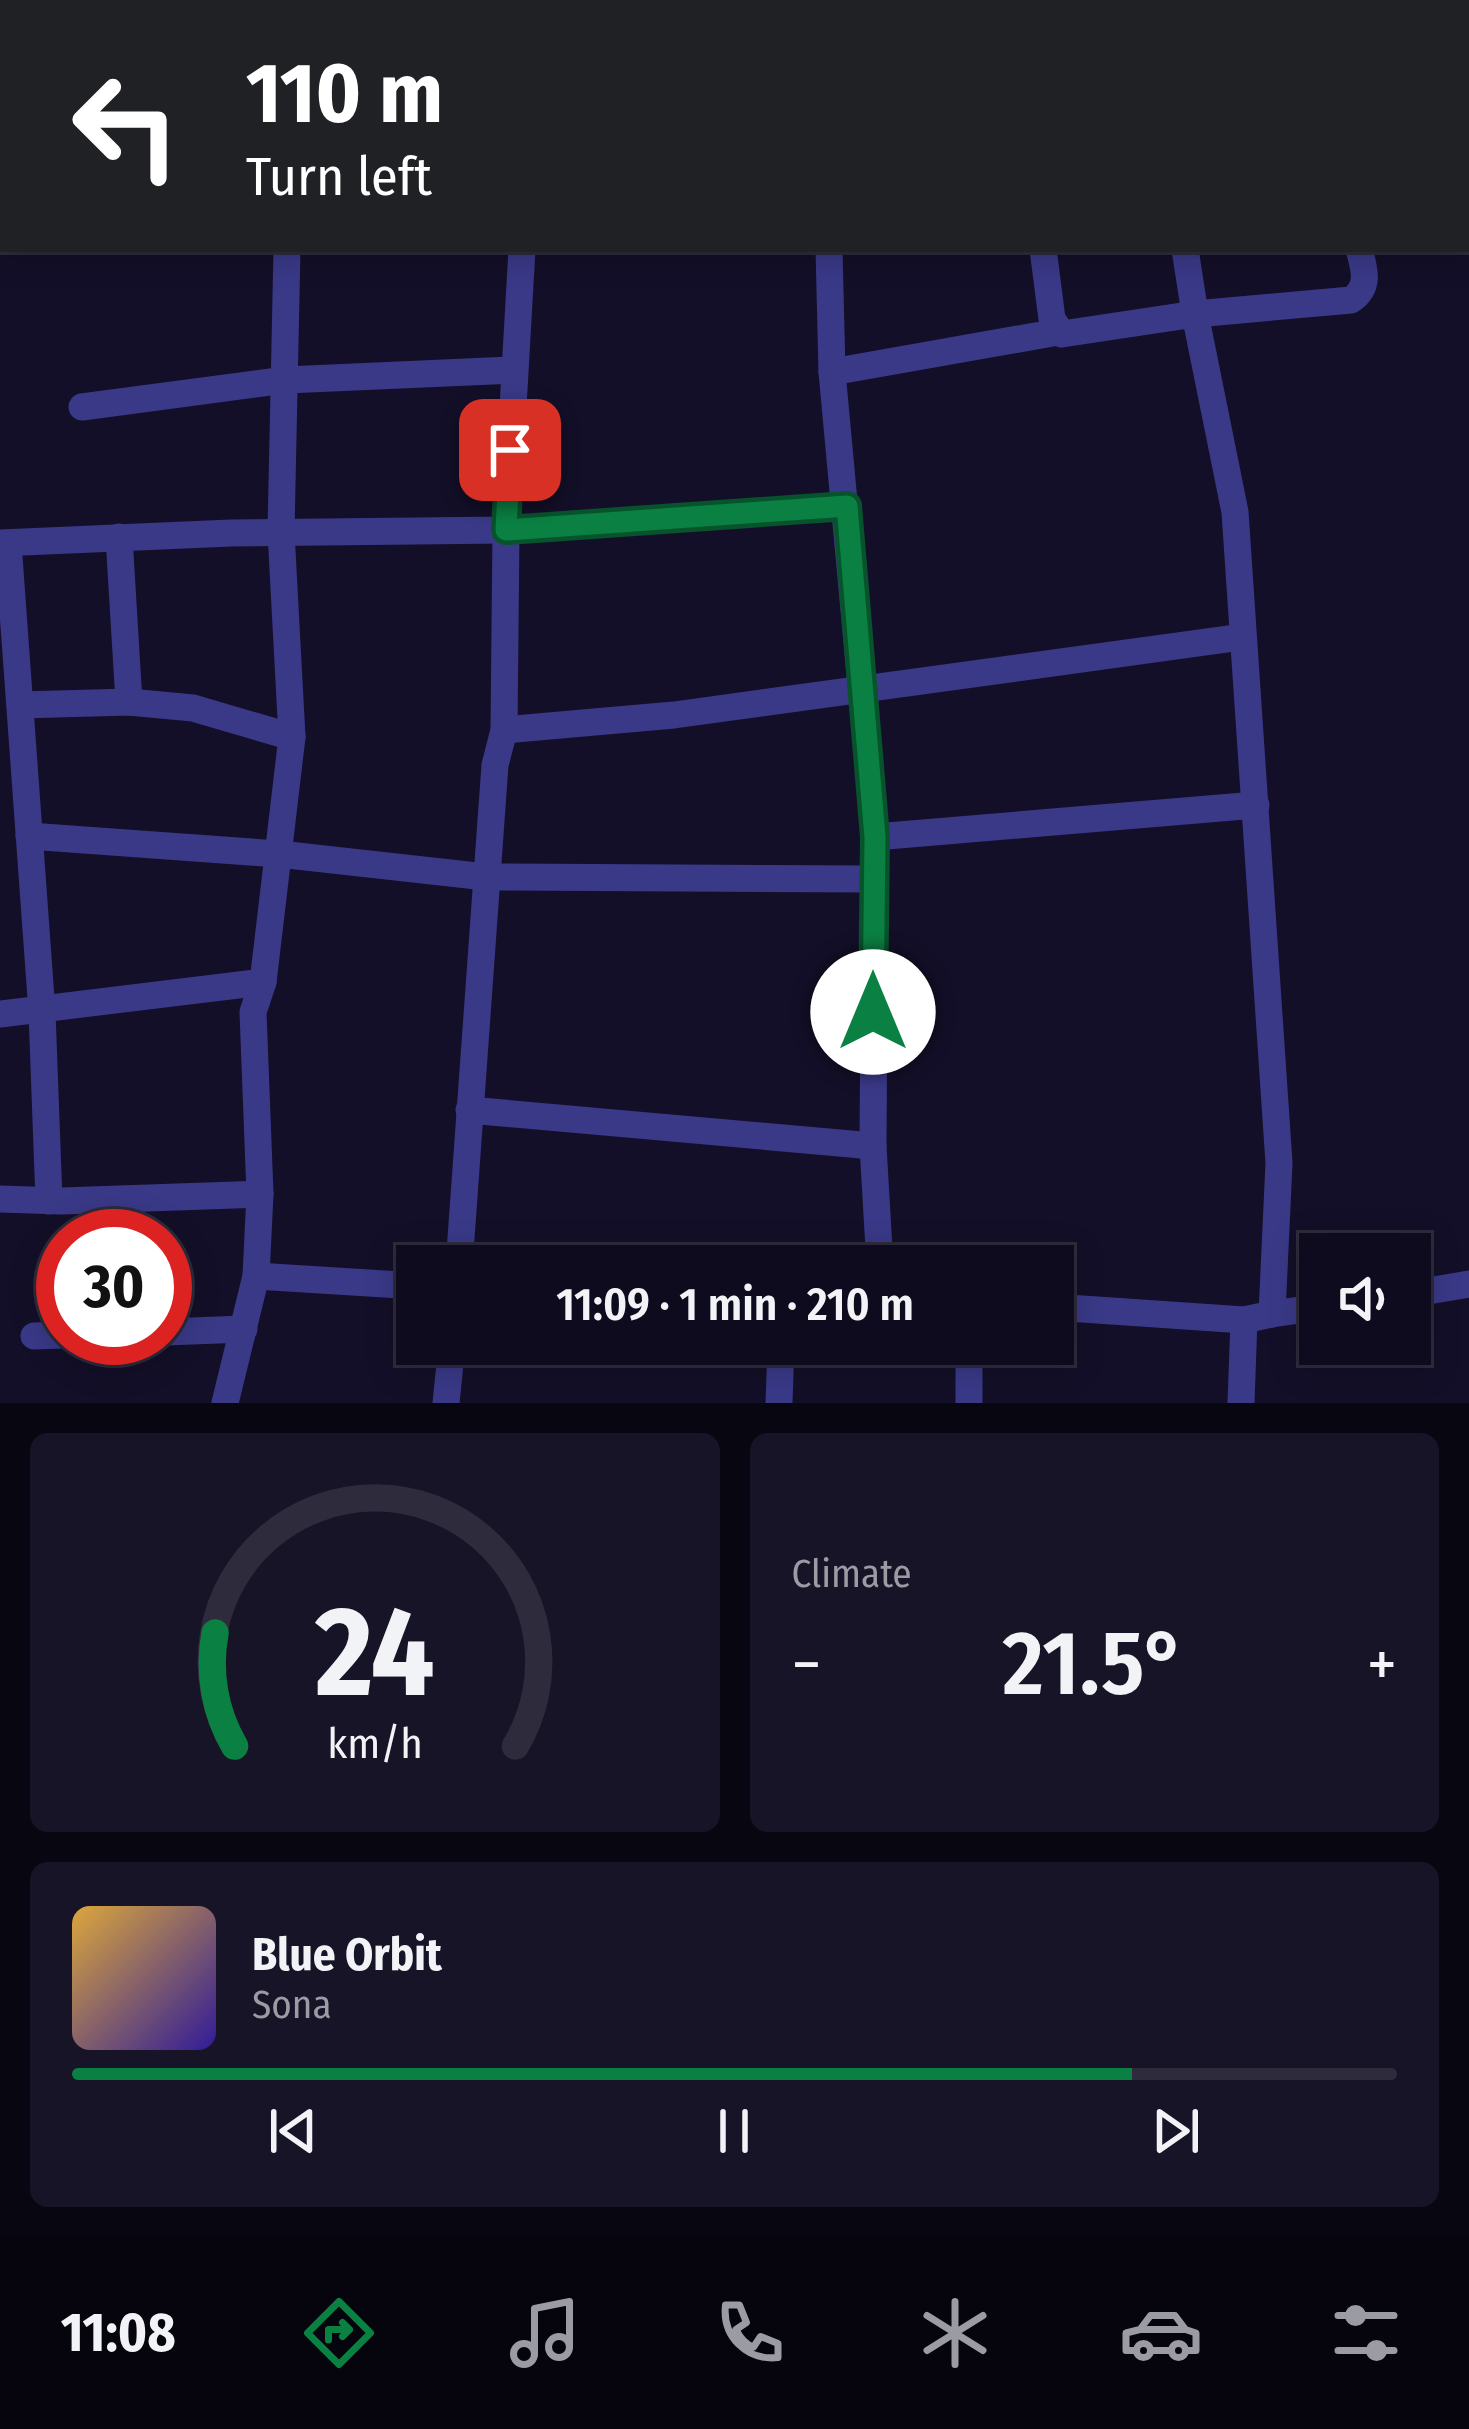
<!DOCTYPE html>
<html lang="en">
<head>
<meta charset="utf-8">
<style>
	:root { --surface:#0e0b1e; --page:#171427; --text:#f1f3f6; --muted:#9b9ba4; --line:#2e2b3c; --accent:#0b8043 }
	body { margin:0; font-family:"Fira Sans Condensed",sans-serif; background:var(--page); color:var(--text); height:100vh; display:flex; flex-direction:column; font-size:45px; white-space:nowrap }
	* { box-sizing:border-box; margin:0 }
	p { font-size:39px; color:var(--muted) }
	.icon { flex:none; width:66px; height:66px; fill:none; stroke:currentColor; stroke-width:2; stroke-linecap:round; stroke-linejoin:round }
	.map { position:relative; height:1403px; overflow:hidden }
	.side { display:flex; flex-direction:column; gap:30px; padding:30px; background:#080610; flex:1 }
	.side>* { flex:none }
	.guide { position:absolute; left:0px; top:0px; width:1470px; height:252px; box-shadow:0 6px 30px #0003,0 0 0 3px var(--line); background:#202124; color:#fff; overflow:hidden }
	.controls { position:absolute; left:1299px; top:1233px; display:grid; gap:24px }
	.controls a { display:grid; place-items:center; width:132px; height:132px; border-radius:0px; background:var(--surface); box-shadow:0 6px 30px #0003,0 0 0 3px var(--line); font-size:60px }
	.speed { position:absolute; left:36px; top:1209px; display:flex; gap:24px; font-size:60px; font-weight:700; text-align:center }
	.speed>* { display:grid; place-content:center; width:156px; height:156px; border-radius:50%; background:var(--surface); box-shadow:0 6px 30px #0003,0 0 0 3px var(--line); line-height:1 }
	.speed .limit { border:18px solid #d22; background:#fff; color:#111 }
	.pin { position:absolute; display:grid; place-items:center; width:102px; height:102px; color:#fff; margin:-51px; border-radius:24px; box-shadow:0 6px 18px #0006 }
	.me { position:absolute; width:132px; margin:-66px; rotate:0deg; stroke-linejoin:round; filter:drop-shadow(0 0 9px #0008) }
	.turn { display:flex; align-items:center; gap:42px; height:252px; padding:0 48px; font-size:54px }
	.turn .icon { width:156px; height:156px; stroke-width:2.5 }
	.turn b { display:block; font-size:84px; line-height:102px }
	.big { font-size:90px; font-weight:600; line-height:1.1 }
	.side .tile { flex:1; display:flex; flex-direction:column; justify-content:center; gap:18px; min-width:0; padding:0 42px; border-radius:18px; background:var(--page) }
	.side .dial { align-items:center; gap:0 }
	.dial svg { height:312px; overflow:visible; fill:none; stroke:var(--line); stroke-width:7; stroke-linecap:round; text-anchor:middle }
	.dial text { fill:var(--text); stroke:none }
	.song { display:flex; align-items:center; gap:36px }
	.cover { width:144px; height:144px; border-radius:18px; background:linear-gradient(135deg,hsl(40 70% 55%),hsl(250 70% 35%)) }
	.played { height:12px; border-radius:6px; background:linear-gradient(90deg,var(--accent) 80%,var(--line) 80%) }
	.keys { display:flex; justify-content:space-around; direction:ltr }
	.heat { display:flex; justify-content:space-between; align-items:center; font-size:66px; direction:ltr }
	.side .tiles { flex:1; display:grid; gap:30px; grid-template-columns:1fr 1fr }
	.tile:last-child { grid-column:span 2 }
	.trip { position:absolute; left:396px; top:1245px; width:678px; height:120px; border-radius:0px; background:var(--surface); box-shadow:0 6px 30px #0003,0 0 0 3px var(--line); font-weight:600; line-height:120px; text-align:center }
	.menu { display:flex; height:192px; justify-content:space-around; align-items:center; background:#06040c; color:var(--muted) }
	.menu .icon { width:84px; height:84px }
	.menu .active { color:var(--accent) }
	.menu b { font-size:54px; color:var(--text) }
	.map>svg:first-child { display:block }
</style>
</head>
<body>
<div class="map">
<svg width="1469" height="1403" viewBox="0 0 1469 1403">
	<rect width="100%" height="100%" fill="#130f28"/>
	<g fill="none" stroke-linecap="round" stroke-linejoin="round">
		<!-- street -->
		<g stroke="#3a3988" stroke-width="27">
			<path d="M825 0V3"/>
			<path d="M1010 0V3"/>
			<path d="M1147 0V3"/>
			<path d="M1288 0 1289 3"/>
			<path d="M298 3V0"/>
			<path d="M491 3 534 0"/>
			<path d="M1467 60 1469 59"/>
			<path d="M829 249 832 372 875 837 873 1146 880 1266"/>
			<path d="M1043 249 1052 319 1062 334 1195 314 1235 512 1279 1163 1272 1314 1244 1320 1241 1403"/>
			<path d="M1185 249 1195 314 1351 300C1371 287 1364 268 1359 249"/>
			<path d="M832 372 1058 332"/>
			<path d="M82 407 286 380 513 370"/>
			<path d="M119 537 129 702"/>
			<path d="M0 543 231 533 506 530 847 506"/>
			<path d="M8 543 42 1012 49 1201"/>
			<path d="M20 705 129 702 193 708 292 737"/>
			<path d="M504 730 674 715 1242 637"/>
			<path d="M29 836 279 854 486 877 873 879"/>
			<path d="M875 837 1256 805"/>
			<path d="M0 1014 263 982"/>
			<path d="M469 1110 873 1146"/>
			<path d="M0 1199 62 1201 260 1194"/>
			<path d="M459 1266 495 765 504 730 506 530 522 249"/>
			<path d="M256 1276 260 1194 253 1012 263 982 292 737 281 532 287 249"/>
			<path d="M1410 1294 1469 1284"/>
			<path d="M1053 1307 1244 1320"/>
			<path d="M1272 1314 1320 1307"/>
			<path d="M165 1332 244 1329"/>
			<path d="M34 1336 63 1335"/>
			<path d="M969 1344V1403"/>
			<path d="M225 1403 256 1276 417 1286"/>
			<path d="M446 1403 452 1344"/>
			<path d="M779 1403 781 1344"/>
		</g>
	</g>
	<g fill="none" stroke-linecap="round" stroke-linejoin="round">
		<defs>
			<path id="route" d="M510 450 506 530 847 506 875 837 873 1012"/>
		</defs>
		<!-- route casing -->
		<use href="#route" stroke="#07532c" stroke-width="30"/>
		<!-- route -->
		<use href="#route" stroke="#0b8043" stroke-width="21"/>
	</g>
</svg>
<div class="controls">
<a><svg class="icon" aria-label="sound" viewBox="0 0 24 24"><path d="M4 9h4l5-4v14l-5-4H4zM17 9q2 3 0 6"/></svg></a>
</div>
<div class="speed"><div class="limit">30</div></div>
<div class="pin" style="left:510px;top:450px;background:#d93025"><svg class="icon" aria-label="arrive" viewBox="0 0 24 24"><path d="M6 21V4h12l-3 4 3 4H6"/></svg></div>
<svg class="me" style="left:873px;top:1012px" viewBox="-20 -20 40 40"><circle r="19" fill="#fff"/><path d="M0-13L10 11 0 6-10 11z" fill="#0b8043"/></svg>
<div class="trip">11:09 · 1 min · 210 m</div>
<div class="guide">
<div class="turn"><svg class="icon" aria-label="left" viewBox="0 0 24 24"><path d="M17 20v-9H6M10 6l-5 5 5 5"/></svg><div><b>110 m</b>Turn left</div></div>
</div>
</div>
<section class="side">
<div class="tiles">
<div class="tile dial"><svg viewBox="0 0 100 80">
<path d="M14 69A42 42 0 1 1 86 69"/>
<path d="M14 69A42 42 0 0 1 9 40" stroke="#0b8043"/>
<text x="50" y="56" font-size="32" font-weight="700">24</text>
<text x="50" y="72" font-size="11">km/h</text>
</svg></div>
<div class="tile"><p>Climate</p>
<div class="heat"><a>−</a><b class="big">21.5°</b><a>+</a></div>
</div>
<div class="tile">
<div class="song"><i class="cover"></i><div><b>Blue Orbit</b><p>Sona</p></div></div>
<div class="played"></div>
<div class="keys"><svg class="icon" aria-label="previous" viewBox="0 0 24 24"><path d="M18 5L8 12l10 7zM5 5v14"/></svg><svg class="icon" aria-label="pause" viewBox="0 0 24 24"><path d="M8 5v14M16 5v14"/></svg><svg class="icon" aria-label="next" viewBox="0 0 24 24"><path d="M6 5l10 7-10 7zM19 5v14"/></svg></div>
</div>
</div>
</section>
<nav class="menu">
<b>11:08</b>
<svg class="icon active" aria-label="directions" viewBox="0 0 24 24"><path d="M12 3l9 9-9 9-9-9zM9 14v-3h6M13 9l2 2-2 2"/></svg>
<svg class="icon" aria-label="music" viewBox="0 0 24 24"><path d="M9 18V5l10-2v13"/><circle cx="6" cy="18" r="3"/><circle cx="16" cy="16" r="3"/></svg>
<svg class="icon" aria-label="phone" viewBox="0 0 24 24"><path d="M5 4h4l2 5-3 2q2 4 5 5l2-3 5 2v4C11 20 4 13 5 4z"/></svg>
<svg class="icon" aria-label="climate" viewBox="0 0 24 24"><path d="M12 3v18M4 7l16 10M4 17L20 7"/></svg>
<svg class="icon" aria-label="car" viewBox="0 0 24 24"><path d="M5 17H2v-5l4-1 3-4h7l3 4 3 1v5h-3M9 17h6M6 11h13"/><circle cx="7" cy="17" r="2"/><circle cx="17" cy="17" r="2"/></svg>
<svg class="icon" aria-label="filters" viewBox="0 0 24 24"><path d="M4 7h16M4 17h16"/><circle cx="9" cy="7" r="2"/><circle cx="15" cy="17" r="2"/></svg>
</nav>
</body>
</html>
